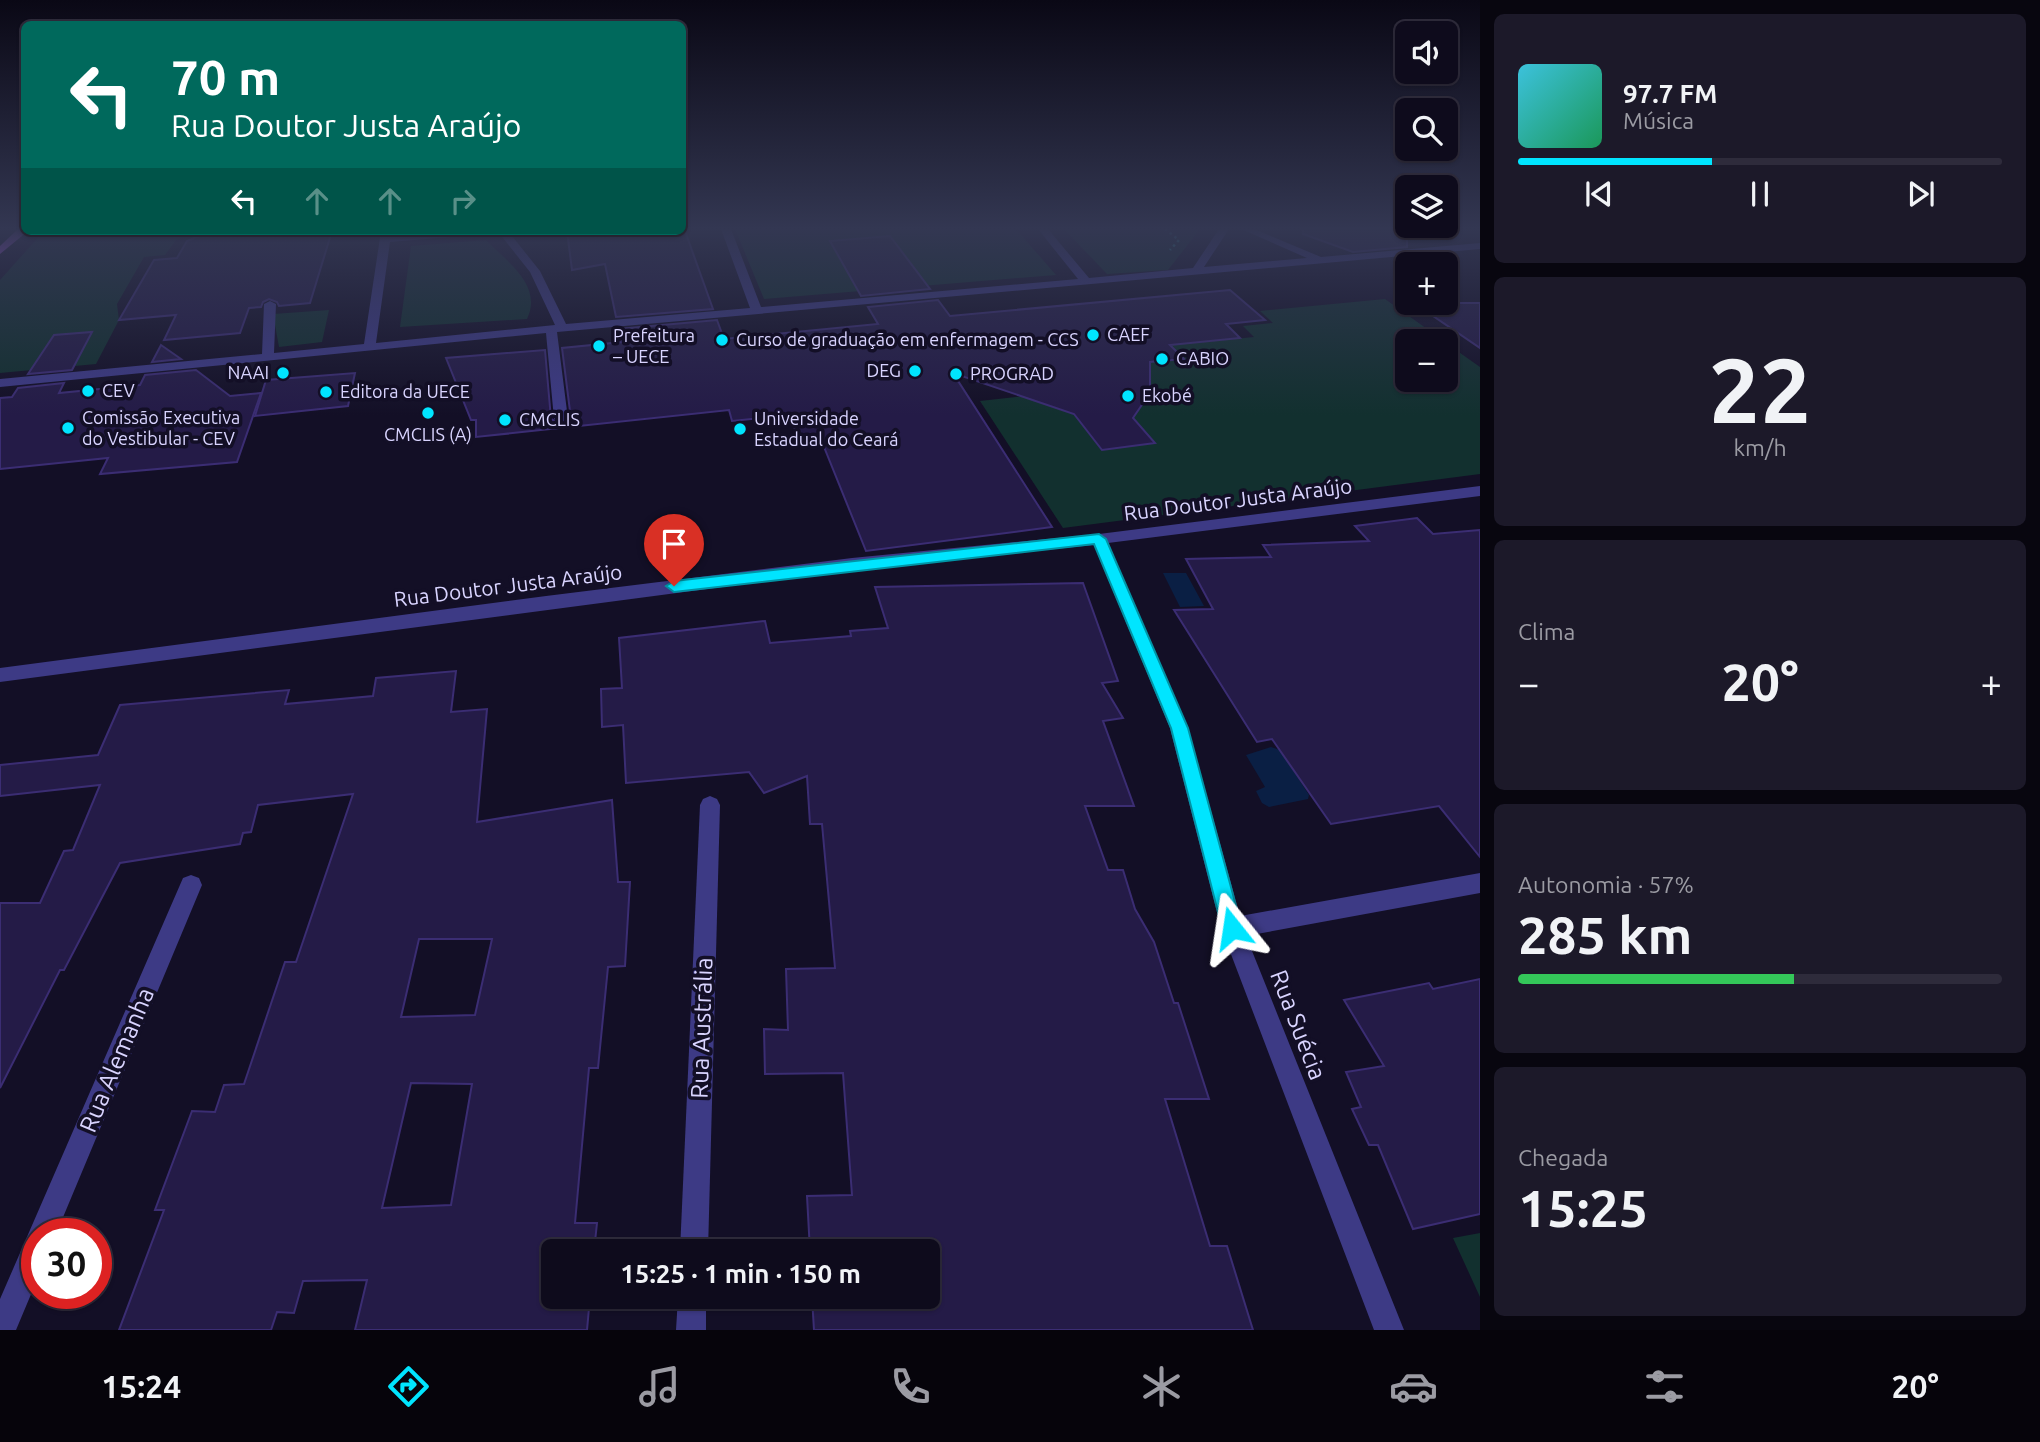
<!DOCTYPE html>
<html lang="pt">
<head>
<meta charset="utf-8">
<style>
	:root { --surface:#0e0b1c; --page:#1c1929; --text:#f1f3f6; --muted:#9b9ba3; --line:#2e2b3b; --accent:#00e5ff }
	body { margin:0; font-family:Ubuntu,sans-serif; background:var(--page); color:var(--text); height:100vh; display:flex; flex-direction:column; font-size:26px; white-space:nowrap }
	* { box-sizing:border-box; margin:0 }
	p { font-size:23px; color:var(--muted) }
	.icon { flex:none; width:38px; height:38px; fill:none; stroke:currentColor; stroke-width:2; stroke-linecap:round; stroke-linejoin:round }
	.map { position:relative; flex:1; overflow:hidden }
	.drawer { display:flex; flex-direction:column; gap:14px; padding:14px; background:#08060f; width:560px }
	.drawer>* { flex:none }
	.hud { position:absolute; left:21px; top:21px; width:665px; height:214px; border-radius:10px; box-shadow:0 2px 5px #0004,0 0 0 2px var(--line); background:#00695c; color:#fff; overflow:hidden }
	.tools { position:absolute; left:1395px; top:21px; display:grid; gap:14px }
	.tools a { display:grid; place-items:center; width:63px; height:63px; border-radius:10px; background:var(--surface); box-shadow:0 2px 5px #0004,0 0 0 2px var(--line); font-size:35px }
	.speed { position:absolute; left:21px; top:1218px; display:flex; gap:14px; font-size:35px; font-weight:700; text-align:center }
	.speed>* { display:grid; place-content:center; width:91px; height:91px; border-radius:50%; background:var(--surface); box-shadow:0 2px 5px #0004,0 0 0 2px var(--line); line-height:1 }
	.speed .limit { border:10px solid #d22; background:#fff; color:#111 }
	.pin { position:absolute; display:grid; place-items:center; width:60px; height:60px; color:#fff; margin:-72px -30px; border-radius:50% 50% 50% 0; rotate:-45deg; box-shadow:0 0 7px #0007 }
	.pin .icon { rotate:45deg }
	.me { position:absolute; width:77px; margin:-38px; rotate:345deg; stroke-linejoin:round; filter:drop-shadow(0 0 5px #0008) }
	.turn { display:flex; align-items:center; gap:24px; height:147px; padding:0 35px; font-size:32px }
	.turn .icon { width:91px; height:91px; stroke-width:2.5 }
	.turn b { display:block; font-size:49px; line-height:60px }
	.lanes { display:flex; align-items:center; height:66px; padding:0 35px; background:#0003; justify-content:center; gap:35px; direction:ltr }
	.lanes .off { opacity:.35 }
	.big { font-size:52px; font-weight:700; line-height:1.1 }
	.drawer .widget { flex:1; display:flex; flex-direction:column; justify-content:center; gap:10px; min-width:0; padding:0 24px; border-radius:10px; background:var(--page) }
	.drawer .dial { align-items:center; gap:0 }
	.dial b { font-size:91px; line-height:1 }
	.song { display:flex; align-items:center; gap:21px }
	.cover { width:84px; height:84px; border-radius:10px; background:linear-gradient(135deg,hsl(190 70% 55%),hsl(150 70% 35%)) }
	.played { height:7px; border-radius:4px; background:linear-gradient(90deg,var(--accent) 40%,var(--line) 40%) }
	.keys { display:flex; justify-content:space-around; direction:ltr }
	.heat { display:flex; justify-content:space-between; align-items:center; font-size:38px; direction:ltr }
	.charge { height:10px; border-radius:5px; background:linear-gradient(90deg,#34c759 57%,var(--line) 0) }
	.trip { position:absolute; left:541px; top:1239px; width:399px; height:70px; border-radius:10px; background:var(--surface); box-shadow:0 2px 5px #0004,0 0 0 2px var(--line); font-weight:700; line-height:70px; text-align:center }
	.tab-bar { display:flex; height:112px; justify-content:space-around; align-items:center; background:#06040b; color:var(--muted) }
	.tab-bar .icon { width:49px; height:49px }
	.tab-bar .current { color:var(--accent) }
	.tab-bar b { font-size:32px; color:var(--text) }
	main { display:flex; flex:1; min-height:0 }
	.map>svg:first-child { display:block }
</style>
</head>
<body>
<main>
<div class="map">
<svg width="1480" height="1330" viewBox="0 0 1480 1330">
	<rect width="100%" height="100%" fill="#130f26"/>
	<!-- green -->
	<g fill="#12302f">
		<path d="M735 229H1016L1056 275 764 299Z"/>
		<path d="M1064 229H1200L1168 270 1107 274Z"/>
		<path d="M44 231H193L176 240 165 255 144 257 117 304 119 320 96 364 0 373V280Z"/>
		<path d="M486 240C508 262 543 286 527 319L400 327 411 246Z"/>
		<path d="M1385 299 1444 341H1407V380H1446V343L1480 367V474L1063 528 980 401 1042 394 1152 347 1254 337 1243 326 1273 323 1260 311Z"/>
		<path d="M329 310 322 342 279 347 273 314Z"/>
		<path d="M1480 1233V1297L1453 1238Z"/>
	</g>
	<!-- water -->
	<g fill="#0a1f44">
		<path d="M1163 573H1186L1204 606 1180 607Z"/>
		<path d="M1271 747 1280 750 1309 795 1308 799 1269 807 1262 803 1256 791 1265 787 1246 755Z"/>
	</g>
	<!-- building -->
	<g fill="#241b47" stroke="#3b2d73" stroke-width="2" fill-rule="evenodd">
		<path d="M1303 229H1407V247L1353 252 1303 234Z"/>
		<path d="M211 231H332L310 303 279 306 277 302 269 299 263 302 261 307 249 308 240 333 164 340 176 315 119 320 154 260 177 258 187 241Z"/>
		<path d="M567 231H685L713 309 616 317 605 264 572 270Z"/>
		<path d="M890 236 930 289 861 296 830 241Z"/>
		<path d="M1230 290 1265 320 1226 324 1240 338 1170 345 1184 359 1150 362V393L1133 418 1155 443 1102 450 1074 414 953 373 1052 527 866 551 822 442 800 444 790 415 732 421 729 410 476 437V420H471L446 358 545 350 551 419 562 425 571 419 562 348 622 342 619 329 717 320 724 339 878 324 868 307 938 300 950 316Z"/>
		<path d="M1414 303H1480V348Z"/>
		<path d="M92 332 72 370 28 374 54 335Z"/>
		<path d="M161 345 181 359 152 362Z"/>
		<path d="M196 370 230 396 261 393 237 462 100 474 108 458 0 469V398L12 397 18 388 64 383 59 393 140 385 145 375Z"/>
		<path d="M355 373 348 406 255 416 266 380Z"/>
		<path d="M1417 518 1433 534 1480 530V857L1439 806 1331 824 1272 739 1257 742 1174 610 1213 609 1186 559 1271 557 1263 545 1369 541 1355 526Z"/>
		<path d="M1083 583 1118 681 1102 683 1123 718 1103 721 1134 806H1085L1108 870H1123L1135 909 1154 942 1174 1003H1178L1209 1099H1165L1210 1246H1227L1253 1330H814L812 1297H928V1251H810L807 1196 852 1195 843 1073 765 1074 764 1029 788 1030 786 969 835 968 822 824H810L807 776 764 793 749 772 626 783 623 725 602 727 601 689 622 688 619 638 765 621 770 643 851 636 850 631 888 628 875 587Z"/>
		<path d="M456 671 451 712 487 709 477 822 612 800 618 882H630L625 966 608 967 598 1068H589L575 1223H597L594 1251H553V1297H590L587 1330H355L367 1280 303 1281 294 1313 277 1312 271 1330H119L164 1210H155L192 1111 215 1112 224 1085 244 1084 285 962H296L353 794 258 805 251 832 243 833 240 844 120 863 64 970H60L0 1088V903H40L64 851 73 850 100 785 0 796V765L98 755 120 705 289 690 285 704 373 696 376 678ZM419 939H492L475 1015 401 1017ZM411 1083 472 1084 451 1205 382 1208Z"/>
		<path d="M1480 979V1214L1413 1229 1378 1145H1369L1352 1109 1361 1107 1346 1072 1384 1066 1344 1000 1429 983 1433 989Z"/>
	</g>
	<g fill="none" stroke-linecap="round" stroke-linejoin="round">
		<!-- path -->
		<path stroke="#2fb8b0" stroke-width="2.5" stroke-dasharray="2.5 3.5" stroke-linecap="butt" d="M1165 229 1179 240 1170 250"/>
		<!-- service -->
		<path fill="#3d3a85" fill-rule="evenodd" d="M721 229H731L761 307 1078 279 1038 229H1048L1089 278 1193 268 1219 229H1229L1204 267 1307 258 1241 229H1254L1321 257 1480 243V249L557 332 568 419 561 423 554 419 546 333 0 387V379L262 354 264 304 270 301 276 304 274 353 364 344 381 231H391L390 236 508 231 540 271 566 324 750 308ZM499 233 530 272 555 325 376 343 390 242Z"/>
		<!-- minor -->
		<g fill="#3d3a85" fill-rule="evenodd">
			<path d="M1480 486V496L1108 543 1188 728 1240 916 1480 873V893L1246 936 1404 1330H1374L1221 928 1170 728 1094 545 852 570 0 682V668L546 596 852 558 1099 534Z"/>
			<path d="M710 796 717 799 720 805 708 1251H680L700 805 703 799Z"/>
			<path d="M191 875 199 878 202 885 56 1234H37V1280L16 1330H0V1299L183 878Z"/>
			<path d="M678 1297H706V1330H676Z"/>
		</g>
		<!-- primary -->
		<path fill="#c25bff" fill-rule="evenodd" d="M18 229 28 231 0 254V246Z"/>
	</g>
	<!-- sky -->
	<linearGradient id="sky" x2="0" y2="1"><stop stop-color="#0a0815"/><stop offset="0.55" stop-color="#333752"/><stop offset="1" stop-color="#333752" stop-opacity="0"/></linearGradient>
	<rect width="1480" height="415" fill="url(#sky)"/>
	<!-- route -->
	<path fill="#00e5ff" stroke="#0095a6" stroke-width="2" d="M1099 534 1106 539 1188 728 1242 928 1239 935 1232 938 1225 935 1222 928 1171 728 1094 544 674 592 666 586 674 581Z"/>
	<!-- markers -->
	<g fill="#00e5ff" stroke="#130f26" stroke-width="2.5">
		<circle cx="1093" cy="335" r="7"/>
		<circle cx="722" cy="340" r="7"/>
		<circle cx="599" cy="346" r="7"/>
		<circle cx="1162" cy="359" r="7"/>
		<circle cx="915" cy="371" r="7"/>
		<circle cx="283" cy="373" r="7"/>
		<circle cx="956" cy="374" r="7"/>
		<circle cx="88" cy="391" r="7"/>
		<circle cx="326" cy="392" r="7"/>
		<circle cx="1128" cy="396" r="7"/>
		<circle cx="428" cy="413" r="7"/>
		<circle cx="505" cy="420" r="7"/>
		<circle cx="68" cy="428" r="7"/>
		<circle cx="740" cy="429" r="7"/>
	</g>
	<g text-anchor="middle" stroke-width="7" stroke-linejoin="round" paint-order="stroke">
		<!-- far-poi labels -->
		<g font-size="18" fill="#d9d4ff" stroke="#130f26" text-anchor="start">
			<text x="1107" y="341">CAEF</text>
			<text x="613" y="342">Prefeitura<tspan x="613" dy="21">– UECE</tspan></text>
			<text x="736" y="346">Curso de graduação em enfermagem - CCS</text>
			<text x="1176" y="365">CABIO</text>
			<text x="901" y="377" text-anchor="end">DEG</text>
			<text x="269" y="379" text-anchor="end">NAAI</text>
			<text x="970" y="380">PROGRAD</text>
			<text x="102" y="397">CEV</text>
			<text x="340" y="398">Editora da UECE</text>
			<text x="1142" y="402">Ekobé</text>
			<text x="82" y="424">Comissão Executiva<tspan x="82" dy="21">do Vestibular - CEV</tspan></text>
			<text x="754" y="425">Universidade<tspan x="754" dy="21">Estadual do Ceará</tspan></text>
			<text x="519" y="426">CMCLIS</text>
			<text x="428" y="441" text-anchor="middle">CMCLIS (A)</text>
		</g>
		<!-- street labels -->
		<g font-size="21" fill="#d9d4ff" stroke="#130f26">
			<text transform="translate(1238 500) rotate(-7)" y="7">Rua Doutor Justa Araújo</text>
			<text transform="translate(508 586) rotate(-7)" y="7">Rua Doutor Justa Araújo</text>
		</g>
		<!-- near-street labels -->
		<g font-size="24" fill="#d9d4ff" stroke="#130f26">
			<text transform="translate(1298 1025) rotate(69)" y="8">Rua Suécia</text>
			<text transform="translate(702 1028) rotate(-88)" y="8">Rua Austrália</text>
			<text transform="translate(117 1060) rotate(-67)" y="8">Rua Alemanha</text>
		</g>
	</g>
</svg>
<div class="tools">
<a><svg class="icon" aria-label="sound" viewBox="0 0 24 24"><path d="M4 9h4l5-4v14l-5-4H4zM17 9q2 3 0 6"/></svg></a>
<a><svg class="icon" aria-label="search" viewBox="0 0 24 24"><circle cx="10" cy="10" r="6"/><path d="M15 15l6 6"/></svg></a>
<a><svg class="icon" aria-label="layers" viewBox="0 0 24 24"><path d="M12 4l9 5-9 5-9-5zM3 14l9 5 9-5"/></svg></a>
<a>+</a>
<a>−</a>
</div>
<div class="speed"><div class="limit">30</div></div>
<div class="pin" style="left:674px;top:586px;background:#d93025"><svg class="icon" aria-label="arrive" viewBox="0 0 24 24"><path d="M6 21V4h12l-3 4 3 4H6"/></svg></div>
<svg class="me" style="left:1232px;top:928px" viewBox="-20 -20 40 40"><path d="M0-17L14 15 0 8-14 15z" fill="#00e5ff" stroke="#fff" stroke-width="4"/></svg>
<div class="trip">15:25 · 1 min · 150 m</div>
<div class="hud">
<div class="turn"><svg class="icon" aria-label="left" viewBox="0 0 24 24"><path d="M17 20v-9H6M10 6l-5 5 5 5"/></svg><div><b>70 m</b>Rua Doutor Justa Araújo</div></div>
<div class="lanes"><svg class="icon" aria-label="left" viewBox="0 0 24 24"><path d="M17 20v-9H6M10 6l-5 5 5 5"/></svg><svg class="icon off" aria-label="ahead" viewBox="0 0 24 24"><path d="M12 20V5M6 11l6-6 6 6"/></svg><svg class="icon off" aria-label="ahead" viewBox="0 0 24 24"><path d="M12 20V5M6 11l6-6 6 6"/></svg><svg class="icon off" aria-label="right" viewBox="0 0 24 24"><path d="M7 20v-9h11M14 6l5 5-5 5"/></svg></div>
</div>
</div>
<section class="drawer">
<div class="widget">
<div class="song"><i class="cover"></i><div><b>97.7 FM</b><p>Música</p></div></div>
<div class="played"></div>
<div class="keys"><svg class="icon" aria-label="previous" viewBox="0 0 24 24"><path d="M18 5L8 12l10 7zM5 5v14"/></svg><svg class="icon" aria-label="pause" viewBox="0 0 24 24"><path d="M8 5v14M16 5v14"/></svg><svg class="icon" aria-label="next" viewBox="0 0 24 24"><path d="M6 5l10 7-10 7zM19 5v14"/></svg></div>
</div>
<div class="widget dial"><b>22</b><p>km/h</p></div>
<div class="widget"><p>Clima</p>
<div class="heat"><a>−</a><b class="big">20°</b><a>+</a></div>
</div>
<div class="widget"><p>Autonomia · 57%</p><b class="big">285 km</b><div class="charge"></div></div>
<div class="widget"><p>Chegada</p><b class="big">15:25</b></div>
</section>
</main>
<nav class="tab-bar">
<b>15:24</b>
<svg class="icon current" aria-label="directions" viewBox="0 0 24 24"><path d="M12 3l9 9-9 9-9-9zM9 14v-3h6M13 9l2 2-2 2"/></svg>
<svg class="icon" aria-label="music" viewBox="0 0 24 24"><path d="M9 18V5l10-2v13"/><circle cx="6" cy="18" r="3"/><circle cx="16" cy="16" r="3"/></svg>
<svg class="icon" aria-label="phone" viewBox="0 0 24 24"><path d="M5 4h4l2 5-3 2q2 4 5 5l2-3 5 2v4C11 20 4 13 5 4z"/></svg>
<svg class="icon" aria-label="climate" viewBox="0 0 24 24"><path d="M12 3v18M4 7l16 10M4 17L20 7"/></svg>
<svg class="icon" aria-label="car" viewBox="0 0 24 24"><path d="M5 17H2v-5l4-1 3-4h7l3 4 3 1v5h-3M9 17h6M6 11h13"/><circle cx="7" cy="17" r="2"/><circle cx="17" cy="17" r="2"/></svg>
<svg class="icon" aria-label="filters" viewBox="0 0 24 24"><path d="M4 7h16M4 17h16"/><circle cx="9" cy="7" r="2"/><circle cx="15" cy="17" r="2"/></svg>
<b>20°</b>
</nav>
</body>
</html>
